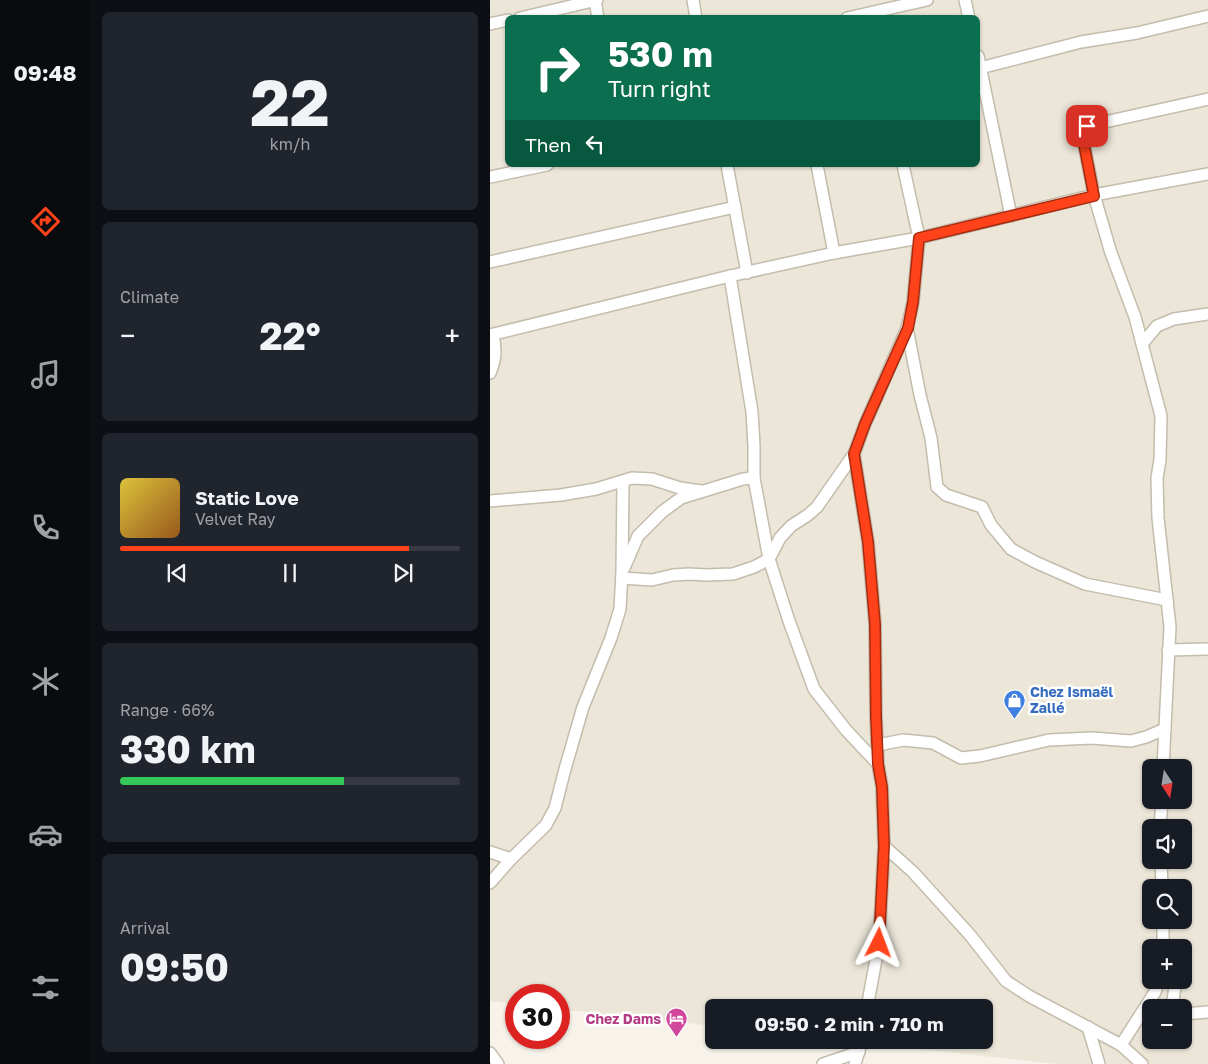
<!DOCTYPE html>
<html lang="en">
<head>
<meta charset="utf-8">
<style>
	:root { --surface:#171b24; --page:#20242c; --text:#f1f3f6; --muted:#9ea1a6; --line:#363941; --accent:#ff4219 }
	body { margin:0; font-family:"Golos Text",sans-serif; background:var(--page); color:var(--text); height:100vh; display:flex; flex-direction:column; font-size:19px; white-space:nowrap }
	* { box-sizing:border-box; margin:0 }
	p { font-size:16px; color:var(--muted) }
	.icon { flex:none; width:28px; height:28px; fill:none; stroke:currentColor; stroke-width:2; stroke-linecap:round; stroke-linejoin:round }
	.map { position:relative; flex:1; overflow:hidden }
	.drawer { display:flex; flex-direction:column; gap:12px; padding:12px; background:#0d0f14; width:400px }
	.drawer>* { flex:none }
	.banner { position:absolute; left:15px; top:15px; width:475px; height:152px; border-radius:8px; box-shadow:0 1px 4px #0004; background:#0b6e4f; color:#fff; overflow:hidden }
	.needle { width:32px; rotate:168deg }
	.controls { position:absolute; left:652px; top:759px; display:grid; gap:10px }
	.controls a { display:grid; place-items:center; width:50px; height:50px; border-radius:8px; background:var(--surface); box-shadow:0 1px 4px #0004; font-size:25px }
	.speed { position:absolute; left:15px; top:984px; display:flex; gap:10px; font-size:25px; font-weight:700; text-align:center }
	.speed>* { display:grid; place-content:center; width:65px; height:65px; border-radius:50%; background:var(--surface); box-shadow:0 1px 4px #0004; line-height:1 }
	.speed .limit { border:8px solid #d22; background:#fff; color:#111 }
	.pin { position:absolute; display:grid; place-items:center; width:42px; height:42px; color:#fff; margin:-21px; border-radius:10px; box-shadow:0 2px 8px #0006 }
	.me { position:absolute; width:55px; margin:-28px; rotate:3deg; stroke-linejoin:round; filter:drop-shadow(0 0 4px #0008) }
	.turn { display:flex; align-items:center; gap:18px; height:105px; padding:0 20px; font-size:22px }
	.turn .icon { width:65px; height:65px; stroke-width:2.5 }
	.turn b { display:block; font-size:35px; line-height:42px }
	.then { display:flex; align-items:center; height:48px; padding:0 20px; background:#0003; gap:10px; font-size:19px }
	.big { font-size:38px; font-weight:700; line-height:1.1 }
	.drawer .card { flex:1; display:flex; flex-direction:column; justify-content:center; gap:8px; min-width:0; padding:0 18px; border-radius:8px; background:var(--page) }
	.drawer .dial { align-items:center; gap:0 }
	.dial b { font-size:65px; line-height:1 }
	.song { display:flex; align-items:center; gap:15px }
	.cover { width:60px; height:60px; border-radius:8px; background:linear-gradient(135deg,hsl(50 70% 55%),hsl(30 70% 35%)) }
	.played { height:5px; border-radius:2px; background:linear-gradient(90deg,var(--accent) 85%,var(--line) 85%) }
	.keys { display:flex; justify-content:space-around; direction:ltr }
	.heat { display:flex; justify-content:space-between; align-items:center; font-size:28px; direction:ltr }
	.charge { height:8px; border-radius:4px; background:linear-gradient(90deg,#34c759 66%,var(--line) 0) }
	.trip { position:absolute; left:215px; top:999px; width:288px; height:50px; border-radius:8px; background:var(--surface); box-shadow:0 1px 4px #0004; font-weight:700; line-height:50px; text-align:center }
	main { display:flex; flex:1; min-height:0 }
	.tabs { display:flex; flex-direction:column; width:90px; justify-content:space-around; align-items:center; background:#090b0e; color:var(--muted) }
	.tabs .icon { width:35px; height:35px }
	.tabs .current { color:var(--accent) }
	.tabs b { font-size:22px; color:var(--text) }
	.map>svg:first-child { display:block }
</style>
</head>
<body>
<main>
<nav class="tabs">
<b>09:48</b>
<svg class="icon current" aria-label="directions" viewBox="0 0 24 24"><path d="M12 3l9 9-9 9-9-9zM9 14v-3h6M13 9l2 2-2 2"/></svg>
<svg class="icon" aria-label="music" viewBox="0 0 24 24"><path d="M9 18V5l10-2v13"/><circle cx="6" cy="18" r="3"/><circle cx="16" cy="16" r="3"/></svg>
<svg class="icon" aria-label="phone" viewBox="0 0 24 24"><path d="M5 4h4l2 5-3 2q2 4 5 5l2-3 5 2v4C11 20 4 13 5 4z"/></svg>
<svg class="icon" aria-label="climate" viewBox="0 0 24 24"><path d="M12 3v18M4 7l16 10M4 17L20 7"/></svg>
<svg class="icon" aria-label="car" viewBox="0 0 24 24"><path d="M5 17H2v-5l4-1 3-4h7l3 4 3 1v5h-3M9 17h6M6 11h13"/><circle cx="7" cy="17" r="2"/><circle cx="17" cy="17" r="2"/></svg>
<svg class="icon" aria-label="filters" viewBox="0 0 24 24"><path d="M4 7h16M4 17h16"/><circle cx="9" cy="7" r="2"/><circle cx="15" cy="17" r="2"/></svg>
</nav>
<section class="drawer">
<div class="card dial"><b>22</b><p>km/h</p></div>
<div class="card"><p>Climate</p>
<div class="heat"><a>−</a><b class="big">22°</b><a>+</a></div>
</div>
<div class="card">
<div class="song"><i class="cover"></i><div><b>Static Love</b><p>Velvet Ray</p></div></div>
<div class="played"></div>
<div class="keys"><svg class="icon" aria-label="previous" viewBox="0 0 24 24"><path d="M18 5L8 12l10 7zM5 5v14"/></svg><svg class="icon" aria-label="pause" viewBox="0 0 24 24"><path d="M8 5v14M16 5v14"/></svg><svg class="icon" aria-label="next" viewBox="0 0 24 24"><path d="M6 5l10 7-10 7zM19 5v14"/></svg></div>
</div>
<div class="card"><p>Range · 66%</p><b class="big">330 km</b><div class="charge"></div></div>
<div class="card"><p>Arrival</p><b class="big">09:50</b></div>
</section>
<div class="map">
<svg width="718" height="1064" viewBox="0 0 718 1064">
	<rect width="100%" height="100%" fill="#f7f3eb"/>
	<!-- residential -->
	<path fill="#ebe6d8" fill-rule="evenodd" d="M0 0H718V1064H566L348 1040H494V1008H224V1026L69 1009V995H26V1004L0 1001ZM18 18H488V165H18ZM661 768H694V800H661ZM661 828H694V860H661ZM661 888H694V920H661ZM661 948H694V980H661ZM661 1008H694V1040H661Z"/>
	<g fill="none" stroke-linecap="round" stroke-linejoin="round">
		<defs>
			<g id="minor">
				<path d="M105 0 108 18"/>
				<path d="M203 0 206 18"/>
				<path d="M475 0 479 18"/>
				<path d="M30 18 107 0"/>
				<path d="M357 18 437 0"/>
				<path d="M0 24 18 20"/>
				<path d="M488 56 521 216"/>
				<path d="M490 68 591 42 647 33 718 16"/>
				<path d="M237 165 257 273"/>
				<path d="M327 165 344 253"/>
				<path d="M0 177 57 165"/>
				<path d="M0 262 245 207"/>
				<path d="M240 276 262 412 264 446V478L279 559 299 621 324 689 356 730 388 764"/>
				<path d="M417 328 430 395 441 438 447 487 456 495 492 507 501 525 521 549 545 562 595 584 677 600"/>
				<path d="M0 335 240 276 344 253 429 238 604 195 718 174"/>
				<path d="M652 344 667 326 684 319 718 314"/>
				<path d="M0 373C6 359 6 349 3 335"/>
				<path d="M364 454 378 542 385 624 386 717 388 764 392 787 394 846 389 943 377 1008"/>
				<path d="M0 501 71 495 106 489 142 478 162 479 190 488 211 491"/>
				<path d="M134 568 148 536 172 512 191 498 253 479 264 478"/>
				<path d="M132 578 162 580 183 575 199 574 216 575 243 574 264 567 279 559 290 538 301 526 318 515 327 507 364 454 375 424 417 328 423 302 429 238 413 165"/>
				<path d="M678 650 718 649"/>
				<path d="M388 745 413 740 443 743 471 758 490 756 559 740 602 738 641 741 656 737 675 729"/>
				<path d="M673 768 680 627 668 518 667 478 670 460 671 416 645 317 621 253 604 195 592 134 593 128 597 126 718 99"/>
				<path d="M670 828 672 800"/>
				<path d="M394 846 423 872 480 935 516 981 539 996 631 1045 652 1064"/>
				<path d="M0 852 21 859"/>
				<path d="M671 860 672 888"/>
				<path d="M0 883 21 859 56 825 65 808 75 769 93 707 121 638 130 609 132 572 133 481"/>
				<path d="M673 920V948"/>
				<path d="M685 1008 683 1000 686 980"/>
				<path d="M694 1014 718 1012"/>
				<path d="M598 1027 609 1064"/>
				<path d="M631 1045 665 992 669 980"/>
				<path d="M0 1053 8 1064"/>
				<path d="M333 1064 369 1052"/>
				<path d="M365 1064 372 1040"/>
			</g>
		</defs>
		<!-- minor casing -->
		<use href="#minor" stroke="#c4bcac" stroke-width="14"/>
		<!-- minor -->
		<use href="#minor" stroke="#fff" stroke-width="11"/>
	</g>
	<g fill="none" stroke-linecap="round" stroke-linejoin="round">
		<defs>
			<path id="route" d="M389 943 394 846 392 787 388 764 386 717 385 624 378 542 364 454 375 424 418 328 423 302 429 238 604 196 592 134 593 128 597 126"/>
		</defs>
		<!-- route casing -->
		<use href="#route" stroke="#a62b10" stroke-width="12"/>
		<!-- route -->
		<use href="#route" stroke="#ff4219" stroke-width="9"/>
	</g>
	<!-- icons -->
	<defs>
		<symbol id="shop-pin" viewBox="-11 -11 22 30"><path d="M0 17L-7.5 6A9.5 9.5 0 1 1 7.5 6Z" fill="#3f7fe0" stroke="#fff"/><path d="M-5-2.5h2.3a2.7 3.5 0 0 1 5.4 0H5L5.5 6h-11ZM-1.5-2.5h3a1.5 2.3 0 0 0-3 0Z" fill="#fff"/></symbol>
		<symbol id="hotel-pin" viewBox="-11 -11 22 30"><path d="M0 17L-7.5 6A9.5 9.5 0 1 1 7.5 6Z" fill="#d1479c" stroke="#fff"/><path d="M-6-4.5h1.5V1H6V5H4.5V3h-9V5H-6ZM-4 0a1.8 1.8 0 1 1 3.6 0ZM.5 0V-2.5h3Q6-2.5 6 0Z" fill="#fff"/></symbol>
	</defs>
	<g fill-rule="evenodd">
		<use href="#shop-pin" x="512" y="688" width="25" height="34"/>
		<use href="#hotel-pin" x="174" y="1006" width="25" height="34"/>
	</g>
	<g text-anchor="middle" stroke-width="5" stroke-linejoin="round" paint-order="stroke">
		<!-- shop labels -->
		<g font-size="14" font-weight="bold" fill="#366cbe" stroke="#fff" text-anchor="start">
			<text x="540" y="697">Chez Ismaël<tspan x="540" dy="16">Zallé</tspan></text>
		</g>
		<!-- hotel labels -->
		<g font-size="14" font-weight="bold" fill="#b23c85" stroke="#fff" text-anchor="end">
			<text x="171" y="1024">Chez Dams</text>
		</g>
	</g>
</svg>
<div class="controls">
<a><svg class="needle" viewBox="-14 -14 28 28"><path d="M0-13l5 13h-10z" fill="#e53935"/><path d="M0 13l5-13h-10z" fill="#9ea1a6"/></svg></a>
<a><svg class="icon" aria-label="sound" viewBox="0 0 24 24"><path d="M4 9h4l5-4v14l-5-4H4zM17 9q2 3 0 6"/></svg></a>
<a><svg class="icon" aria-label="search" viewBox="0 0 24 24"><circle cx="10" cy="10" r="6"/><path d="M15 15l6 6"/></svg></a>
<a>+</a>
<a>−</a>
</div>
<div class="speed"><div class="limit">30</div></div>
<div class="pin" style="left:597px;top:126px;background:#d93025"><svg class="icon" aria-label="arrive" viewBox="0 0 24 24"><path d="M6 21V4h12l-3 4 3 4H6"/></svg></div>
<svg class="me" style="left:389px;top:943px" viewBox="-20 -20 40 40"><path d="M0-17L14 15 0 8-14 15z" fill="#ff4219" stroke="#fff" stroke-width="4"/></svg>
<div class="trip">09:50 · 2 min · 710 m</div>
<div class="banner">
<div class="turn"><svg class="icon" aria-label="right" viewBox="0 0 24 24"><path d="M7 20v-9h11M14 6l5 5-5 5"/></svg><div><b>530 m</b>Turn right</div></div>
<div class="then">Then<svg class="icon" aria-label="left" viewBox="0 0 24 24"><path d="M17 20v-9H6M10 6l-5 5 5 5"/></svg></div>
</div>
</div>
</main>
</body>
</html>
